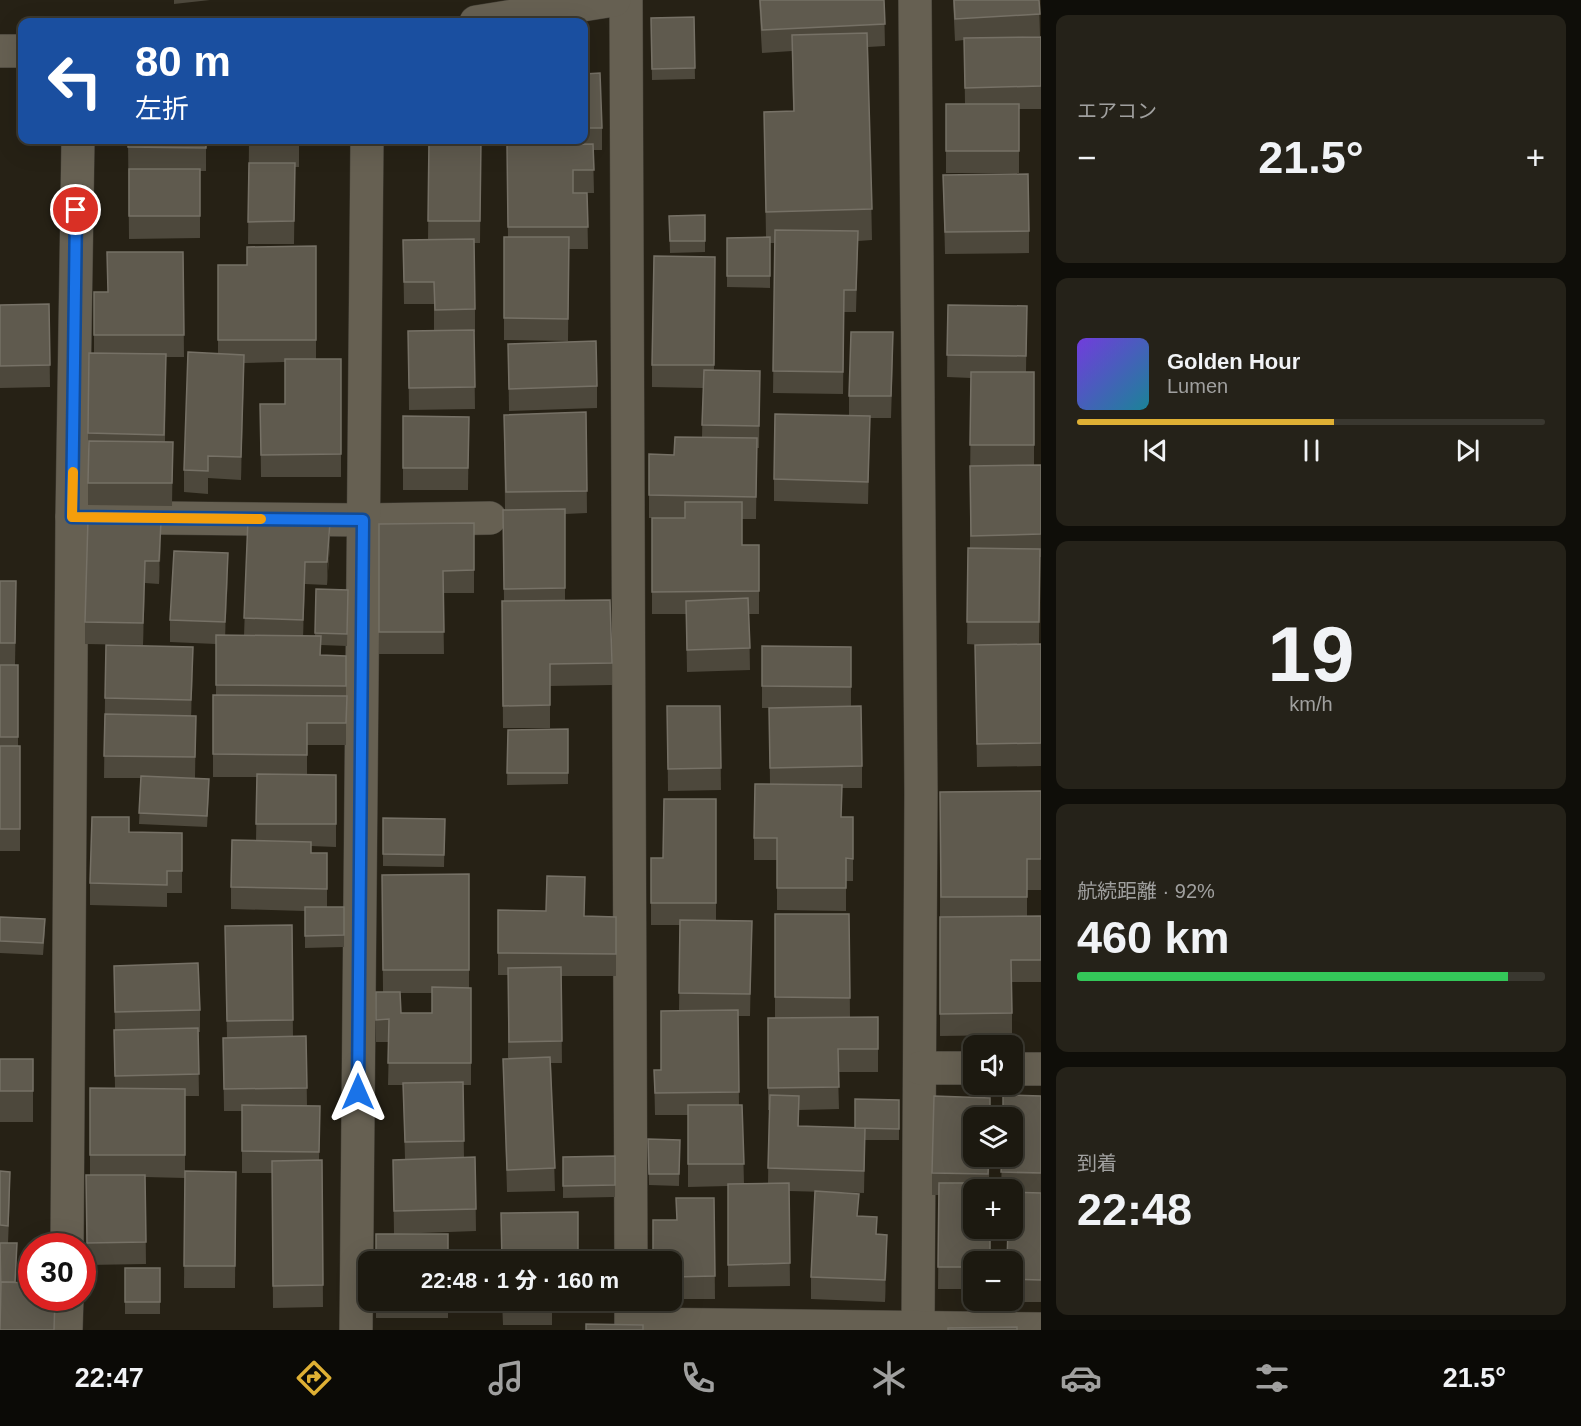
<!DOCTYPE html>
<html lang="ja">
<head>
<meta charset="utf-8">
<style>
	:root { --surface:#1c1910; --page:#252219; --text:#f1f3f6; --muted:#a0a09f; --line:#3a3830; --accent:#dfb034 }
	body { margin:0; font-family:Helvetica,"Noto Sans JP",sans-serif; background:var(--page); color:var(--text); height:100vh; display:flex; flex-direction:column; font-size:22px; white-space:nowrap }
	* { box-sizing:border-box; margin:0 }
	p { font-size:20px; color:var(--muted) }
	.icon { flex:none; width:33px; height:33px; fill:none; stroke:currentColor; stroke-width:2; stroke-linecap:round; stroke-linejoin:round }
	.map { position:relative; flex:1; overflow:hidden }
	.drawer { display:flex; flex-direction:column; gap:15px; padding:15px; background:#0f0e09; width:540px }
	.drawer>* { flex:none }
	.guide { position:absolute; left:18px; top:18px; width:570px; height:126px; border-radius:12px; box-shadow:0 6px 24px #0002,0 0 0 2px var(--line); background:#1a4fa0; color:#fff; overflow:hidden }
	.controls { position:absolute; left:963px; top:1035px; display:grid; gap:12px }
	.controls a { display:grid; place-items:center; width:60px; height:60px; border-radius:12px; background:var(--surface); box-shadow:0 6px 24px #0002,0 0 0 2px var(--line); font-size:30px }
	.speed { position:absolute; left:18px; top:1233px; display:flex; gap:12px; font-size:30px; font-weight:700; text-align:center }
	.speed>* { display:grid; place-content:center; width:78px; height:78px; border-radius:50%; background:var(--surface); box-shadow:0 6px 24px #0002,0 0 0 2px var(--line); line-height:1 }
	.speed .limit { border:9px solid #d22; background:#fff; color:#111 }
	.pin { position:absolute; display:grid; place-items:center; width:51px; height:51px; color:#fff; margin:-26px; border:3px solid #fff; border-radius:50%; box-shadow:0 2px 6px #0007 }
	.me { position:absolute; width:66px; margin:-33px; rotate:0deg; stroke-linejoin:round; filter:drop-shadow(0 0 4px #0008) }
	.turn { display:flex; align-items:center; gap:21px; height:126px; padding:0 18px; font-size:27px }
	.turn .icon { width:78px; height:78px; stroke-width:2.5 }
	.turn b { display:block; font-size:42px; line-height:51px }
	.big { font-size:45px; font-weight:800; line-height:1.1 }
	.drawer .card { flex:1; display:flex; flex-direction:column; justify-content:center; gap:9px; min-width:0; padding:0 21px; border-radius:12px; background:var(--page) }
	.drawer .dial { align-items:center; gap:0 }
	.dial b { font-size:78px; line-height:1 }
	.song { display:flex; align-items:center; gap:18px }
	.cover { width:72px; height:72px; border-radius:9px; background:linear-gradient(135deg,hsl(260 70% 55%),hsl(190 70% 35%)) }
	.played { height:6px; border-radius:3px; background:linear-gradient(90deg,var(--accent) 55%,var(--line) 55%) }
	.keys { display:flex; justify-content:space-around; direction:ltr }
	.heat { display:flex; justify-content:space-between; align-items:center; font-size:33px; direction:ltr }
	.charge { height:9px; border-radius:4px; background:linear-gradient(90deg,#34c759 92%,var(--line) 0) }
	.trip { position:absolute; left:358px; top:1251px; width:324px; height:60px; border-radius:12px; background:var(--surface); box-shadow:0 6px 24px #0002,0 0 0 2px var(--line); font-weight:800; line-height:60px; text-align:center }
	.dock { display:flex; height:96px; justify-content:space-around; align-items:center; background:#0b0a06; color:var(--muted) }
	.dock .icon { width:42px; height:42px }
	.dock .current { color:var(--accent) }
	.dock b { font-size:27px; color:var(--text) }
	main { display:flex; flex:1; min-height:0 }
	.map>svg:first-child { display:block }
</style>
</head>
<body>
<main>
<div class="map">
<svg width="1041" height="1330" viewBox="0 0 1041 1330">
	<rect width="100%" height="100%" fill="#262115"/>
	<g fill="none" stroke-linecap="round" stroke-linejoin="round">
		<defs>
			<g id="minor">
				<path d="M626 0 631 1262"/>
				<path d="M915 0 921 793 918 1330"/>
				<path d="M476 22 614 0"/>
				<path d="M0 51H22"/>
				<path d="M72 517 363 520 490 518"/>
				<path d="M920 1068H974"/>
				<path d="M1012 1069H1041"/>
				<path d="M67 1246 72 517 78 140"/>
				<path d="M631 1300V1324L1041 1329"/>
				<path d="M66 1330 67 1298"/>
				<path d="M356 1330 367 140"/>
			</g>
		</defs>
		<!-- minor casing -->
		<use href="#minor" stroke="#413d34" stroke-width="34"/>
		<!-- minor -->
		<use href="#minor" stroke="#666052" stroke-width="33"/>
	</g>
	<!-- wall -->
	<g fill="#4d483c" fill-rule="evenodd">
		<path d="M174 0H210L174 4Z"/>
		<path d="M759 0H884L885 46 868 47 872 240 858 241 856 312H844L843 394 773 393 775 243H770V288L727 287V238L766 237 764 112 793 111 792 51 762 53Z"/>
		<path d="M953 0H1039L1040 36 1023 37H1041V109H1019V173H946V104H965L964 40 955 41Z"/>
		<path d="M694 17 695 79 652 80 651 18Z"/>
		<path d="M584 74 602 128V150H593L594 193H573H587L588 249H569L568 341 504 340V237H508L507 145H543V140H584Z"/>
		<path d="M128 140H206V171H200V238L129 239Z"/>
		<path d="M249 140H299V167H295L294 244H248Z"/>
		<path d="M429 140H481L480 243H474L475 309V332H474L475 409 409 410 408 331H434V304H404L403 240H428Z"/>
		<path d="M943 175 1029 231V253L945 254Z"/>
		<path d="M705 215V252L670 253 669 216Z"/>
		<path d="M316 246V359H341V477H261L260 404H285V362L244 363 241 480 208 478V494L184 492V470L218 354V265H247Z"/>
		<path d="M183 252 184 357H166L165 442H173L172 506 88 505V433L94 353V292H108Z"/>
		<path d="M715 257 714 370 760 371 759 448H757L756 519H742V545H759V614H749L750 670 687 672 686 614H652V518H654H649V454L674 455 702 437 703 388 652 387V365Z"/>
		<path d="M49 304 50 387 0 388V305Z"/>
		<path d="M948 305 1027 306 1026 372H1034V465H1041V557H1040L1039 644H1041V766L977 767 975 645H983L967 644 968 548H970V488L971 378 947 377Z"/>
		<path d="M508 344 597 386V408L509 411Z"/>
		<path d="M893 354 891 418H870L868 504 774 501V479L849 416V396Z"/>
		<path d="M586 412 587 513 565 514V600L612 663V685L550 686V728H503L502 601H504L503 510H505L504 415Z"/>
		<path d="M403 416 469 417 468 490H403Z"/>
		<path d="M248 519 330 544 327 585 305 584 303 636H315V633L348 590 347 646 321 645V655L346 656V745H307V775H336V847L311 846V853H327V907H344V947L305 948V911L231 909V887L256 841 257 777H213V695H216V644L170 642V620L228 575 225 635 244 636Z"/>
		<path d="M474 523V593H443L444 654H379V524Z"/>
		<path d="M161 543 159 584 145 583 143 645 85 644V622Z"/>
		<path d="M0 581 16 604 15 665H0Z"/>
		<path d="M762 646 851 647V706L862 766V788H842L841 817H853V881H846V911L777 910V860H754V838L770 784 769 708H783H762Z"/>
		<path d="M0 665H18V746H20V851H0Z"/>
		<path d="M193 669 191 716H196L195 778 209 791 207 827 139 824 141 778H104L105 698Z"/>
		<path d="M667 706H720L721 790 668 791Z"/>
		<path d="M568 729V784L507 785 508 730Z"/>
		<path d="M1041 791V890H1027V916H1041V982H1012V1035L940 1036V792Z"/>
		<path d="M716 799V920L752 921 750 1016H738L739 1105H742L744 1184H768L769 1110H768V1018H775V914H849L850 1017H878V1072H838L839 1109 799 1110V1126L855 1128 899 1100V1140H865L864 1193 789 1191 790 1286 728 1287V1186L688 1187V1115H655L654 1070H661L679 1011 680 925H651V858H663Z"/>
		<path d="M383 818 445 819 444 867 383 866Z"/>
		<path d="M129 832 182 855V893H167V907L90 905V883Z"/>
		<path d="M469 874V988H471V1085H463L464 1158 475 1157 476 1231 394 1234 393 1160 405 1159 403 1085H388L389 1042H376V992H383L382 875ZM400 993H432V1013H401Z"/>
		<path d="M498 910 585 916 616 917V976H561L562 1063H551L555 1191 507 1192 503 1059 508 1058V975H498Z"/>
		<path d="M0 917 45 930 43 955 0 953Z"/>
		<path d="M292 925 293 1036H306L307 1106H320L319 1160H322L323 1307 273 1308 272 1173H242V1111H224L223 1038H227L225 926Z"/>
		<path d="M114 966 200 1010V1032H198L199 1096H185V1178L145 1177 146 1264 87 1265 86 1197 90 1175V1088H115L114 1030H115Z"/>
		<rect x="0" y="1059" width="33" height="63"/>
		<path d="M1041 1096V1302H1007V1300H1012V1190H1001L1002 1156Z"/>
		<path d="M990 1118 989 1183 974 1262V1289H938L939 1195H932V1173Z"/>
		<path d="M648 1139 680 1140 679 1186 649 1185Z"/>
		<path d="M615 1156V1197L563 1198V1157Z"/>
		<path d="M0 1171 10 1194 8 1243 17 1265 16 1282 0 1330Z"/>
		<path d="M185 1171 236 1172 235 1288H184Z"/>
		<path d="M714 1198 715 1299H672V1262L676 1220Z"/>
		<path d="M877 1234 887 1257 885 1302 811 1299V1277Z"/>
		<rect x="125" y="1268" width="35" height="46"/>
		<rect x="376" y="1300" width="72" height="18"/>
		<path d="M502 1300H578V1308L552 1309V1325H503Z"/>
	</g>
	<!-- shaded-wall -->
	<g fill="#363125">
		<path d="M244 355V377L241 480V457Z"/>
		<path d="M161 521V543L159 584V561Z"/>
		<path d="M330 522V544L327 585V562Z"/>
		<path d="M228 553V575L225 644V622Z"/>
		<path d="M145 561V583L143 645V623Z"/>
		<path d="M305 562V584L303 642V620Z"/>
		<path d="M16 581V604L15 665V643Z"/>
		<path d="M193 647V669L191 722V700Z"/>
		<path d="M887 1235V1257L885 1302V1280Z"/>
	</g>
	<!-- building -->
	<g fill="#5f5a4e" stroke="#767166" stroke-width="1.5">
		<path d="M760 0H884L885 24 762 30Z"/>
		<path d="M954 0H1039L1040 14 955 19Z"/>
		<path d="M694 17 695 68 652 69 651 18Z"/>
		<path d="M867 33 872 209 766 212 764 112 794 111 792 35Z"/>
		<path d="M1041 37V86L965 88 964 38Z"/>
		<path d="M600 73 602 128H584V74Z"/>
		<rect x="946" y="104" width="73" height="47"/>
		<path d="M128 140H206V148L128 147Z"/>
		<rect x="249" y="140" width="50" height="4"/>
		<path d="M429 140H481L480 221H428Z"/>
		<path d="M593 144 594 170H573V193H587L588 227H508L507 145Z"/>
		<path d="M249 163H295L294 221 248 222Z"/>
		<rect x="129" y="169" width="71" height="47"/>
		<path d="M1028 174 1029 231 945 232 943 175Z"/>
		<path d="M705 215V241H670L669 216Z"/>
		<path d="M775 230 858 231 856 290H844L843 372 773 371Z"/>
		<path d="M504 237H569L568 319 504 318Z"/>
		<path d="M770 237V276H727V238Z"/>
		<path d="M474 239 475 309 435 310 434 282H404L403 240Z"/>
		<path d="M316 246V340H218V265H247V247Z"/>
		<path d="M107 252H183L184 335H94V292H108Z"/>
		<path d="M654 256 715 257 714 365H652Z"/>
		<path d="M49 304 50 365 0 366V305Z"/>
		<path d="M948 305 1027 306 1026 356 947 355Z"/>
		<path d="M474 330 475 387 409 388 408 331Z"/>
		<path d="M851 332H893L891 396H849Z"/>
		<path d="M596 341 597 386 509 389 508 344Z"/>
		<path d="M188 352 244 355 241 457 208 456V471L184 470Z"/>
		<path d="M89 353 166 354 164 435 88 433Z"/>
		<path d="M285 359H341V454L261 455 260 404H285Z"/>
		<path d="M704 370 760 371 759 426 702 425Z"/>
		<path d="M971 372H1034V445H970Z"/>
		<path d="M586 412 587 491 506 492 504 415Z"/>
		<path d="M775 414 870 416 868 482 774 479Z"/>
		<path d="M403 416 469 417 468 468H403Z"/>
		<path d="M675 437 757 438 756 497 649 495V454L674 455Z"/>
		<path d="M89 441 173 442 172 483H88Z"/>
		<path d="M1041 465V534L971 536 970 466Z"/>
		<path d="M685 502H742V545H759V591L652 592V518H685Z"/>
		<path d="M565 509V588L504 589 503 510Z"/>
		<path d="M88 519 161 521 159 561H145L143 623 85 622Z"/>
		<path d="M248 519 330 522 327 562H305L303 620 244 618Z"/>
		<path d="M474 523V570L443 571 444 632H379V524Z"/>
		<path d="M968 548 1040 549 1039 622H967Z"/>
		<path d="M174 551 228 553 225 622 170 620Z"/>
		<path d="M0 581H16L15 643H0Z"/>
		<path d="M316 589 348 590 347 634 315 633Z"/>
		<path d="M748 598 750 648 687 650 686 601Z"/>
		<path d="M610 600 612 663 550 664V705L503 706 502 601Z"/>
		<path d="M216 635 321 636 320 655 346 656V686L216 685Z"/>
		<path d="M1041 644V743L977 744 975 645Z"/>
		<path d="M106 645 193 647 191 700 105 698Z"/>
		<path d="M762 646 851 647V687L762 686Z"/>
		<rect x="0" y="665" width="18" height="72"/>
		<path d="M213 695 347 696 346 723H307V755L213 754Z"/>
		<path d="M667 706H720L721 768 668 769Z"/>
		<path d="M861 706 862 766 770 768 769 708Z"/>
		<path d="M105 714 196 716 195 757 104 756Z"/>
		<path d="M568 729V773H507L508 730Z"/>
		<rect x="0" y="746" width="20" height="83"/>
		<path d="M257 774 336 775V824H256Z"/>
		<path d="M141 776 209 779 207 816 139 813Z"/>
		<path d="M755 784 842 785 841 817H853V859L846 858V888H777V838H754Z"/>
		<path d="M1041 791V859H1027V897H941L940 792Z"/>
		<path d="M664 799H716V903H651V858H663Z"/>
		<path d="M92 817H129V832L182 833V871H167V885L90 883Z"/>
		<path d="M383 818 445 819 444 855 383 854Z"/>
		<path d="M232 840 311 842V853H327V889L231 887Z"/>
		<path d="M469 874V970H383L382 875Z"/>
		<path d="M547 876 585 877 584 916 616 917V954L498 953V910L546 911Z"/>
		<path d="M305 907H344V935L305 936Z"/>
		<path d="M775 914H849L850 998 775 997Z"/>
		<path d="M1041 916V960H1011L1012 1013 940 1014V917Z"/>
		<path d="M0 917 45 919 43 943 0 941Z"/>
		<path d="M680 920 752 921 750 994 679 993Z"/>
		<path d="M292 925 293 1020 227 1021 225 926Z"/>
		<path d="M198 963 200 1010 115 1012 114 966Z"/>
		<path d="M561 967 562 1041 509 1042 508 968Z"/>
		<path d="M432 987 471 988V1063H388L389 1019 376 1020V992H400L401 1013H432Z"/>
		<path d="M738 1010 739 1092 655 1093 654 1070H661V1011Z"/>
		<path d="M878 1017V1049H838L839 1087 768 1088V1018Z"/>
		<path d="M198 1028 199 1074 115 1076 114 1030Z"/>
		<path d="M306 1036 307 1088 224 1089 223 1038Z"/>
		<path d="M550 1057 555 1168 507 1170 503 1059Z"/>
		<rect x="0" y="1059" width="33" height="32"/>
		<path d="M463 1082 464 1141 405 1142 403 1083Z"/>
		<path d="M90 1088 185 1089V1155H90Z"/>
		<path d="M770 1095 799 1096 798 1126 865 1128 864 1171 768 1168Z"/>
		<path d="M1003 1095 1041 1096V1173L1001 1172 1002 1156H1012V1118H1003Z"/>
		<path d="M934 1096 990 1098V1118H974V1156H989L988 1174 932 1173Z"/>
		<path d="M855 1099 899 1100V1129L855 1128Z"/>
		<path d="M242 1105 320 1106 319 1152 242 1151Z"/>
		<path d="M688 1105H742L744 1164H688Z"/>
		<path d="M648 1139 680 1140 679 1174H649Z"/>
		<path d="M615 1156V1185L563 1186V1157Z"/>
		<path d="M475 1157 476 1209 394 1211 393 1160Z"/>
		<path d="M322 1160 323 1285 273 1286 272 1161Z"/>
		<path d="M0 1171 10 1172 8 1226 0 1225Z"/>
		<path d="M185 1171 236 1172 235 1266H184Z"/>
		<path d="M86 1175H145L146 1242 87 1243Z"/>
		<path d="M789 1183 790 1263 728 1265V1184Z"/>
		<path d="M939 1183H991V1190H974V1228H990V1262H974V1267H938Z"/>
		<path d="M815 1191 859 1194 857 1216 877 1217 876 1234 887 1235 885 1280 811 1277Z"/>
		<path d="M1012 1192 1041 1193V1280L1012 1279V1262H1007L1008 1228H1012Z"/>
		<path d="M676 1198H714L715 1276 672 1277V1262H653V1220H677Z"/>
		<path d="M578 1212V1262H502L501 1213Z"/>
		<rect x="376" y="1234" width="72" height="28"/>
		<path d="M0 1243H17L15 1282H1V1295Z"/>
		<rect x="125" y="1268" width="35" height="34"/>
		<path d="M1 1282 32 1283V1298H55L54 1330H0Z"/>
		<path d="M503 1300H552V1302L503 1303Z"/>
		<path d="M586 1324 643 1325V1330H586Z"/>
		<path d="M1017 1327V1330H948V1328Z"/>
	</g>
	<g fill="none" stroke-linecap="round" stroke-linejoin="round">
		<defs>
			<path id="route" d="M76 210 72 517 363 520 358 1092"/>
		</defs>
		<!-- route casing -->
		<use href="#route" stroke="#114b97" stroke-width="15"/>
		<!-- route -->
		<use href="#route" stroke="#1a73e8" stroke-width="10"/>
		<!-- slow -->
		<path stroke="#f59e0b" stroke-width="10" d="M73 472 72 517 261 519"/>
	</g>
</svg>
<div class="controls">
<a><svg class="icon" aria-label="sound" viewBox="0 0 24 24"><path d="M4 9h4l5-4v14l-5-4H4zM17 9q2 3 0 6"/></svg></a>
<a><svg class="icon" aria-label="layers" viewBox="0 0 24 24"><path d="M12 4l9 5-9 5-9-5zM3 14l9 5 9-5"/></svg></a>
<a>+</a>
<a>−</a>
</div>
<div class="speed"><div class="limit">30</div></div>
<div class="pin" style="left:76px;top:210px;background:#d93025"><svg class="icon" aria-label="arrive" viewBox="0 0 24 24"><path d="M6 21V4h12l-3 4 3 4H6"/></svg></div>
<svg class="me" style="left:358px;top:1092px" viewBox="-20 -20 40 40"><path d="M0-17L14 15 0 8-14 15z" fill="#1a73e8" stroke="#fff" stroke-width="4"/></svg>
<div class="trip">22:48 · 1 分 · 160 m</div>
<div class="guide">
<div class="turn"><svg class="icon" aria-label="left" viewBox="0 0 24 24"><path d="M17 20v-9H6M10 6l-5 5 5 5"/></svg><div><b>80 m</b>左折</div></div>
</div>
</div>
<section class="drawer">
<div class="card"><p>エアコン</p>
<div class="heat"><a>−</a><b class="big">21.5°</b><a>+</a></div>
</div>
<div class="card">
<div class="song"><i class="cover"></i><div><b>Golden Hour</b><p>Lumen</p></div></div>
<div class="played"></div>
<div class="keys"><svg class="icon" aria-label="previous" viewBox="0 0 24 24"><path d="M18 5L8 12l10 7zM5 5v14"/></svg><svg class="icon" aria-label="pause" viewBox="0 0 24 24"><path d="M8 5v14M16 5v14"/></svg><svg class="icon" aria-label="next" viewBox="0 0 24 24"><path d="M6 5l10 7-10 7zM19 5v14"/></svg></div>
</div>
<div class="card dial"><b>19</b><p>km/h</p></div>
<div class="card"><p>航続距離 · 92%</p><b class="big">460 km</b><div class="charge"></div></div>
<div class="card"><p>到着</p><b class="big">22:48</b></div>
</section>
</main>
<nav class="dock">
<b>22:47</b>
<svg class="icon current" aria-label="directions" viewBox="0 0 24 24"><path d="M12 3l9 9-9 9-9-9zM9 14v-3h6M13 9l2 2-2 2"/></svg>
<svg class="icon" aria-label="music" viewBox="0 0 24 24"><path d="M9 18V5l10-2v13"/><circle cx="6" cy="18" r="3"/><circle cx="16" cy="16" r="3"/></svg>
<svg class="icon" aria-label="phone" viewBox="0 0 24 24"><path d="M5 4h4l2 5-3 2q2 4 5 5l2-3 5 2v4C11 20 4 13 5 4z"/></svg>
<svg class="icon" aria-label="climate" viewBox="0 0 24 24"><path d="M12 3v18M4 7l16 10M4 17L20 7"/></svg>
<svg class="icon" aria-label="car" viewBox="0 0 24 24"><path d="M5 17H2v-5l4-1 3-4h7l3 4 3 1v5h-3M9 17h6M6 11h13"/><circle cx="7" cy="17" r="2"/><circle cx="17" cy="17" r="2"/></svg>
<svg class="icon" aria-label="filters" viewBox="0 0 24 24"><path d="M4 7h16M4 17h16"/><circle cx="9" cy="7" r="2"/><circle cx="15" cy="17" r="2"/></svg>
<b>21.5°</b>
</nav>
</body>
</html>
